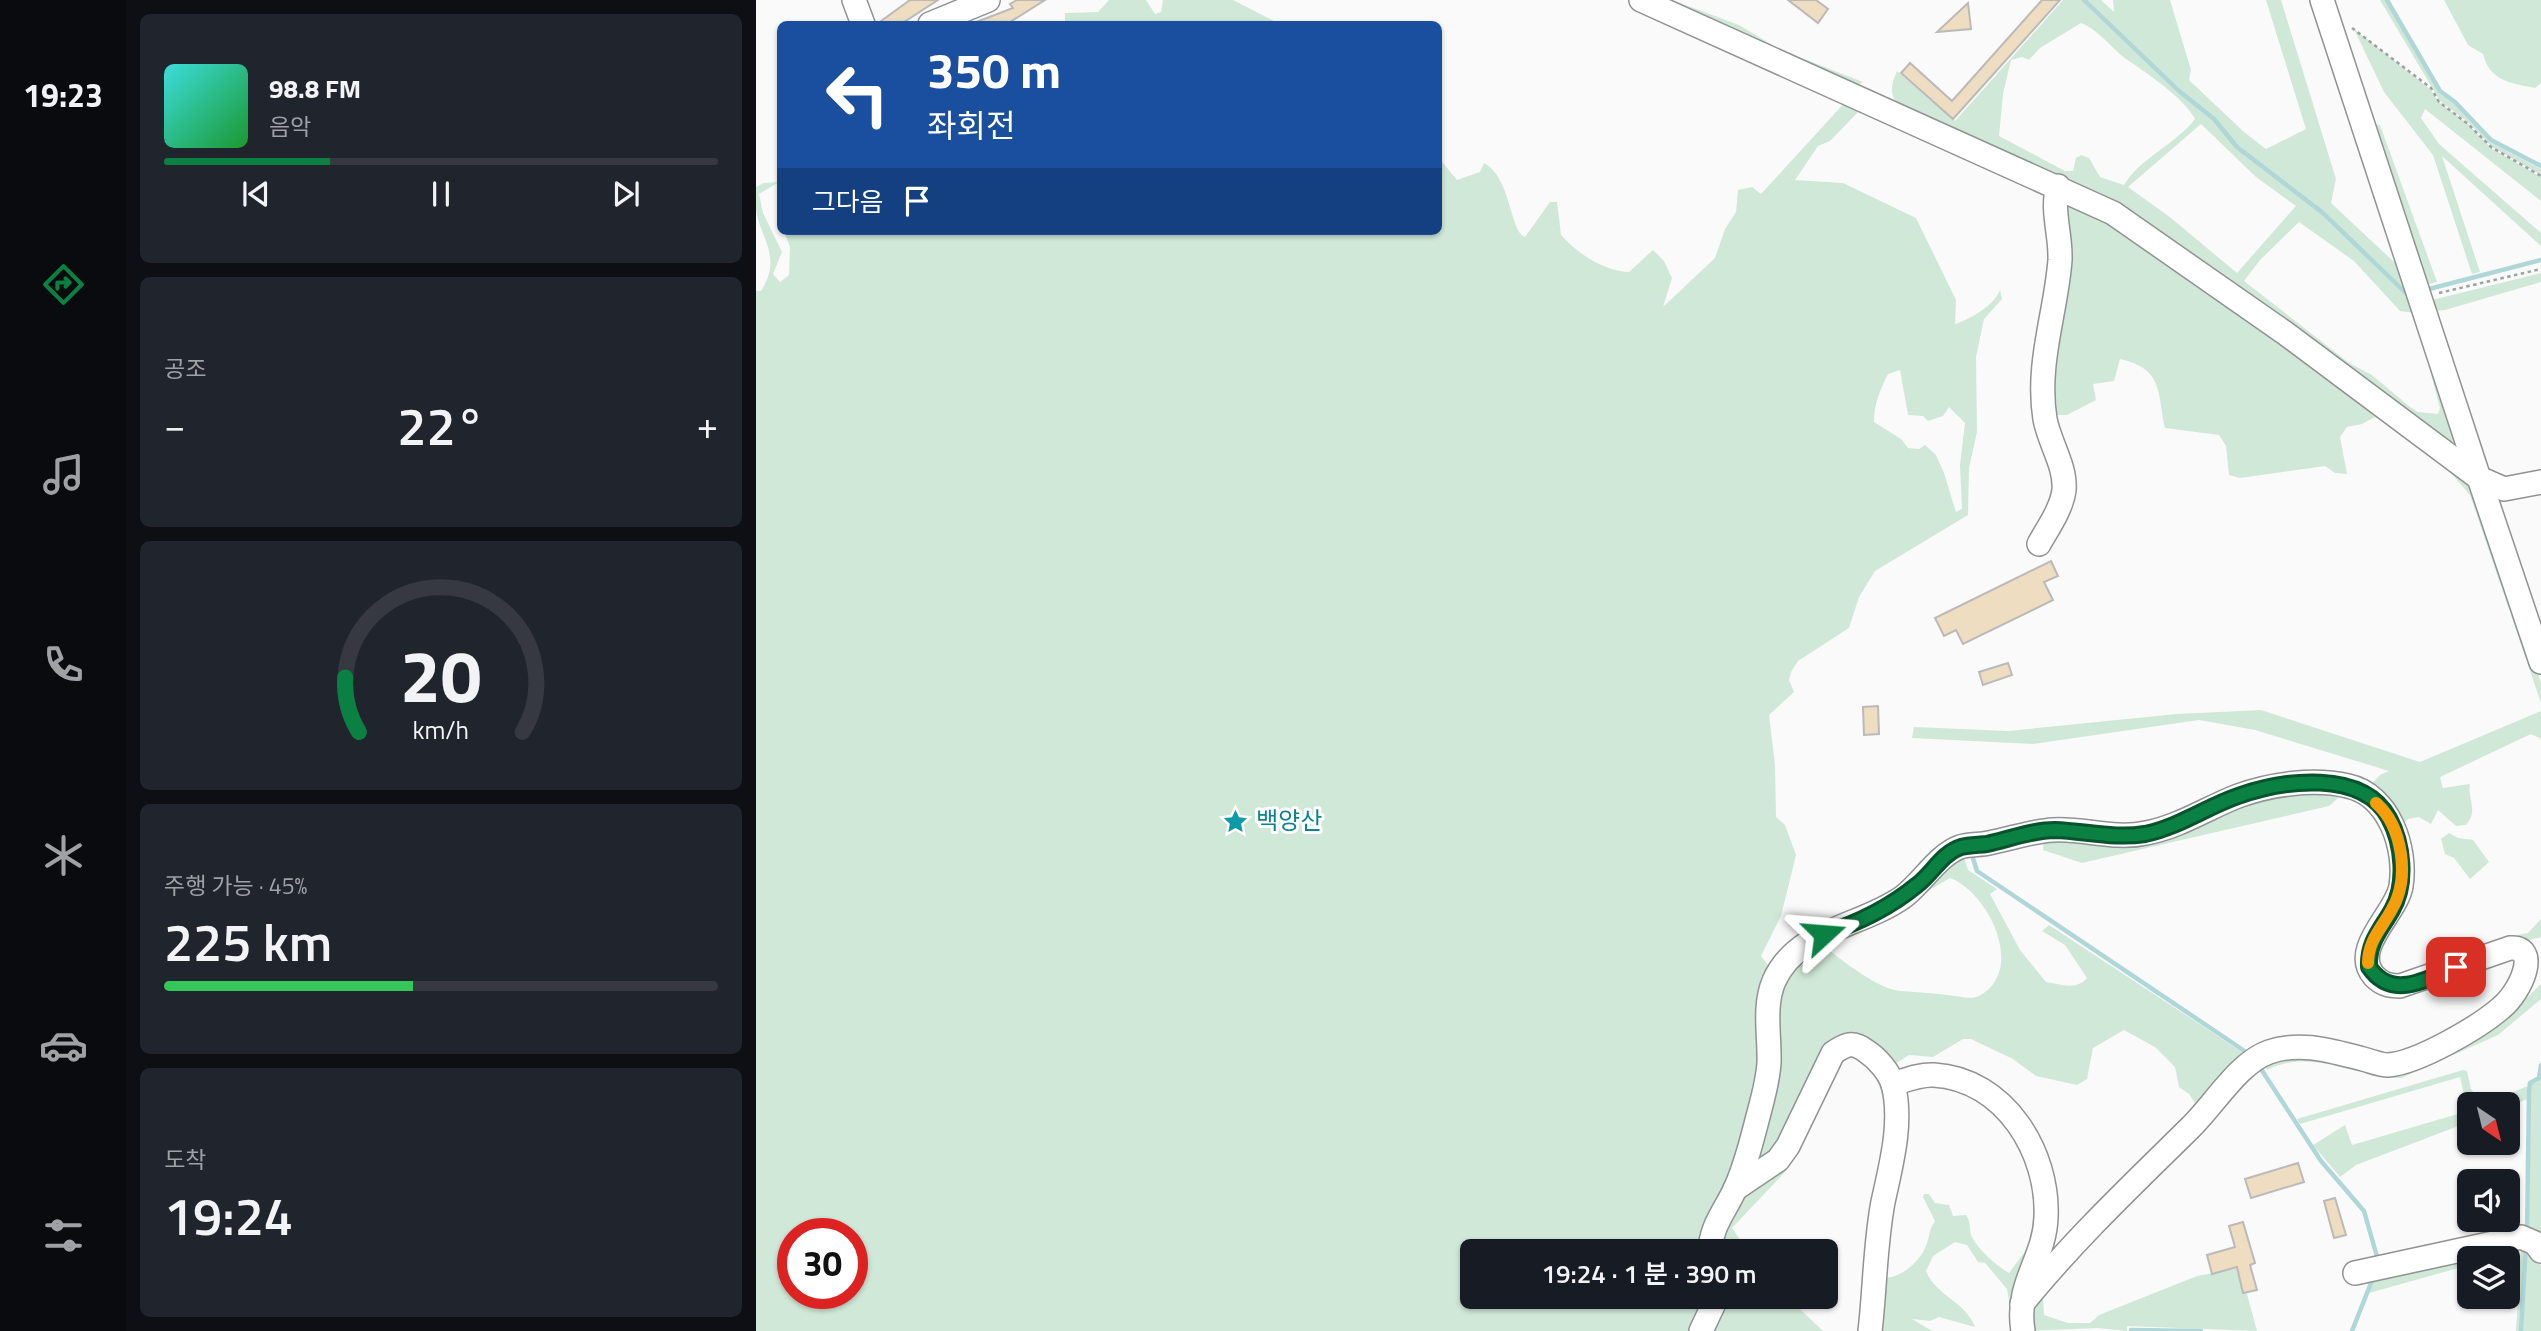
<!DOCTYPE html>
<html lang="ko">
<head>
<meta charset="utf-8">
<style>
	:root { --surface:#171b24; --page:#20242c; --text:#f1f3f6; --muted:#9ea1a6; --line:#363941; --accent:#0b8043 }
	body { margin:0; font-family:"Titillium Web","Noto Sans KR",sans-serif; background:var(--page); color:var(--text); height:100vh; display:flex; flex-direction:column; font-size:26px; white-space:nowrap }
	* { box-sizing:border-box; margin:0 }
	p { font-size:23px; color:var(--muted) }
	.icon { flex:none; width:38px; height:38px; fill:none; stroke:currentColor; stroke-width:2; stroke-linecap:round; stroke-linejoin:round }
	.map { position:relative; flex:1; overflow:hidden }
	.sheet { display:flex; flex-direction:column; gap:14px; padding:14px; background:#0d0f14; width:630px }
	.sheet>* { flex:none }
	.banner { position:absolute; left:21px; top:21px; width:665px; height:214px; border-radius:10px; box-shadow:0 2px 5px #0004; background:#1a4fa0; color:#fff; overflow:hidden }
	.needle { width:46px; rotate:145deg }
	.controls { position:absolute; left:1701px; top:1092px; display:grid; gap:14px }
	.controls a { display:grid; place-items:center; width:63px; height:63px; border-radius:10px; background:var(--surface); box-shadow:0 2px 5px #0004; font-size:35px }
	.speed { position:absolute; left:21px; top:1218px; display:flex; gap:14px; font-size:35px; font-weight:700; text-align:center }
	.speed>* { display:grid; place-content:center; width:91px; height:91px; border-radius:50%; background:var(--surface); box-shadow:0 2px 5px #0004; line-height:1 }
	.speed .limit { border:10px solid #d22; background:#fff; color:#111 }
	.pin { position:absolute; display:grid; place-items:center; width:60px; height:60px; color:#fff; margin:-30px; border-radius:14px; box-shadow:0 4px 10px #0006 }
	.me { position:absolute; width:77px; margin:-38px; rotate:71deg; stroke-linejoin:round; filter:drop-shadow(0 0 5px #0008) }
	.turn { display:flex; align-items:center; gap:24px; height:147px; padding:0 35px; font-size:32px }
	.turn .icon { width:91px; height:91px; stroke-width:2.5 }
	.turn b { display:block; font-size:49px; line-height:60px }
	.then { display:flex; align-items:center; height:66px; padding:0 35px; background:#0003; gap:14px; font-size:26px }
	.big { font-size:52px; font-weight:600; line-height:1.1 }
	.sheet .widget { flex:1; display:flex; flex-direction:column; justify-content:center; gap:10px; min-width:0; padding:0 24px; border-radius:10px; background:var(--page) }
	.sheet .dial { align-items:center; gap:0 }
	.dial svg { height:182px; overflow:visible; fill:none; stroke:var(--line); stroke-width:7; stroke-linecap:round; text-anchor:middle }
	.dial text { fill:var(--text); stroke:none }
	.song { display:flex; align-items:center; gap:21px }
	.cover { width:84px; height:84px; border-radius:10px; background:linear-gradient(135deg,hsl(180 70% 55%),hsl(130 70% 35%)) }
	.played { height:7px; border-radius:4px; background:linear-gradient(90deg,var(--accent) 30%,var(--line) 30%) }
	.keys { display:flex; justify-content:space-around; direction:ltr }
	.heat { display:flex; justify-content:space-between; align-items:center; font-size:38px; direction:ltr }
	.charge { height:10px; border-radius:5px; background:linear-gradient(90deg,#34c759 45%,var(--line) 0) }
	.trip { position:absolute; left:704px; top:1239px; width:378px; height:70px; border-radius:10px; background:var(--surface); box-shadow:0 2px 5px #0004; font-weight:600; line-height:70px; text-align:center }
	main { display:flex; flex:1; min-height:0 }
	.tabs { display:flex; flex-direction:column; width:126px; justify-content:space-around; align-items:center; background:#090b0e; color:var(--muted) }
	.tabs .icon { width:49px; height:49px }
	.tabs .on { color:var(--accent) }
	.tabs b { font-size:32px; color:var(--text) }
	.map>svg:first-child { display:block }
</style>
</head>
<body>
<main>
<nav class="tabs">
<b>19:23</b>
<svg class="icon on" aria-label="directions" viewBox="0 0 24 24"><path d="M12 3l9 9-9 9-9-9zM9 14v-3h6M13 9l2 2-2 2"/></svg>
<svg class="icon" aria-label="music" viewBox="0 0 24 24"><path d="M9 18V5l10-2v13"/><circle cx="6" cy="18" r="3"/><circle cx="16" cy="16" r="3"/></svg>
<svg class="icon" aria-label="phone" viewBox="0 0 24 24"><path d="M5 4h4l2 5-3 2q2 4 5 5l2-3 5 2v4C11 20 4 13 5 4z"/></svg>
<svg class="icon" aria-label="climate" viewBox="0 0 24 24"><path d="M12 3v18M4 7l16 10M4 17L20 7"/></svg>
<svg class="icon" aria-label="car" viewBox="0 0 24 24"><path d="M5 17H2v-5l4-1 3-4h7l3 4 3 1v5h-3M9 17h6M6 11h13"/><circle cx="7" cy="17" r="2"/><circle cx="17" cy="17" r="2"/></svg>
<svg class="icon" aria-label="filters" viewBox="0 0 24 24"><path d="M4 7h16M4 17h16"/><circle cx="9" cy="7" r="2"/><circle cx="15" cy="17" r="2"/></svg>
</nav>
<section class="sheet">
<div class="widget">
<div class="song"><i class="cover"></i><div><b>98.8 FM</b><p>음악</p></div></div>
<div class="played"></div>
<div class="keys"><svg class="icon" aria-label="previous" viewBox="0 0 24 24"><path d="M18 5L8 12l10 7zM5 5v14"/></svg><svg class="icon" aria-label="pause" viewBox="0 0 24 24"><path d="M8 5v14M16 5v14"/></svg><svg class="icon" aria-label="next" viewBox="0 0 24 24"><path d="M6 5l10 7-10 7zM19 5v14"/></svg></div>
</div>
<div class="widget"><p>공조</p>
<div class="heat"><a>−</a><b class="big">22°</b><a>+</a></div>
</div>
<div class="widget dial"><svg viewBox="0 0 100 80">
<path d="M14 69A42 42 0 1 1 86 69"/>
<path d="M14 69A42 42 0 0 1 8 45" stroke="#0b8043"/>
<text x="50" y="56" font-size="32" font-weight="700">20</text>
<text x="50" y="72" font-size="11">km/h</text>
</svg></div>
<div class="widget"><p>주행 가능 · 45%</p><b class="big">225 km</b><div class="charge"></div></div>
<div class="widget"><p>도착</p><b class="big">19:24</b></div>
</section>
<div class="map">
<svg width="1785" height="1331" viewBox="0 0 1785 1331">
	<rect width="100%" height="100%" fill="#fafafb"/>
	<!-- green -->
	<g fill="#d0e8d8" fill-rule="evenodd">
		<path d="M353 0H390L399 14 405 12 407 0H477L524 24H309V13L342 12Z"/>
		<path d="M902 0H916L983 25 1025 50 1107 82 1100 86Z"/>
		<path d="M1307 0H1327L1423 92 1457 120 1480 148 1566 214 1654 298 1568 212 1482 146 1459 118 1424 91 1330 0H1345L1358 12 1357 0H1414L1435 70 1433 80 1488 132 1510 149 1550 129 1510 0H1525L1580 179 1575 203 1652 275 1701 440 1691 443 1511 313 1140 103C1133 90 1136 83 1141 71L1199 121ZM1325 23C1345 31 1355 49 1373 61 1392 74 1428 98 1439 119 1419 145 1385 157 1368 185L1344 177 1333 158 1325 155 1320 158 1317 171H1309L1243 136 1247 94 1255 60 1266 57 1273 60 1284 48ZM1445 124 1500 177 1540 206 1481 273 1415 218 1372 187ZM1543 222 1598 261 1644 311 1659 313 1684 408 1682 414 1662 412 1654 407 1616 375 1593 363 1488 281 1504 260Z"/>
		<path d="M1624 0H1629L1683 93 1698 104 1734 142 1785 169V175L1736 147 1713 123 1684 101Z"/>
		<path d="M1688 0H1785V83L1779 88C1754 83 1734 81 1727 54L1712 45Z"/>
		<path d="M1598 29 1674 89 1683 102 1712 124 1735 148 1785 177V201L1669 109 1665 118 1683 144 1785 233V246L1686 156 1724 272 1716 274 1677 155 1628 92Z"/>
		<path d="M1092 99 1108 106 1074 141 1062 146 1039 180 1087 183 1160 218 1200 300 1199 324C1214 319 1238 306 1244 290L1246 299 1228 319 1220 357 1221 432 1213 468 1212 515 1119 571 1103 597 1093 628 1042 661 1035 672 1033 680 1038 692 1013 715 1019 765 1020 817 1029 825 1040 855 1025 916 1005 956 1019 974 1010 1064 951 1251H716V1297H958L941 1331H0V291H5C27 257 4 238 0 210 0 203 0 194 0 187L8 183 23 182 3 194 7 213 26 252 17 274 24 282 33 275 34 247 28 231H682L683 158 701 180 724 172 728 163C755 177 754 232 769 237L794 202H801L805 235C822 254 848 271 873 272L897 250 908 261 916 278 907 307 959 258 969 229 980 212 982 190 996 187 1005 194ZM1144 370 1152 415 1167 416 1172 421 1187 416 1193 407 1209 423 1204 465 1206 509 1200 512 1188 473 1180 455 1169 445 1163 449 1152 448 1145 439 1118 422C1118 404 1124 390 1132 374ZM37 1234H96V1293H37Z"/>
		<path d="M1618 124 1624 125 1681 282 1667 286Z"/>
		<path d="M1301 201 1329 204 1716 479 1785 683V703L1714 495 1682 458 1623 415 1606 424 1591 427 1584 437 1591 474 1579 473 1569 466 1484 478 1473 475 1470 446 1463 435 1409 428C1401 392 1408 369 1364 359L1358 381 1337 384 1340 400 1311 415H1294Z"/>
		<path d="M1785 273V282L1689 310 1675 311 1672 301Z"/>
		<path d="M1505 710 1664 762 1785 711V739L1775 734 1684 777 1687 788 1714 784C1711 799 1723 810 1710 825L1700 826 1682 810 1675 824 1663 817 1652 819 1645 826C1651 855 1657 886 1640 913 1629 930 1618 943 1618 964L1629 977 1645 980 1747 938 1772 933 1785 919V937L1753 945 1660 979 1635 983 1621 974 1615 966C1615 943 1626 931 1638 912 1664 871 1643 818 1610 790L1624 775 1633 771 1499 730 1443 720 1277 744 1156 738 1158 727 1252 731 1421 714Z"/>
		<path d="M1592 789 1573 806 1326 863 1287 850 1288 835 1351 839 1482 800Z"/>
		<path d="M1693 833 1702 838 1717 840 1733 862 1714 879 1698 858 1689 854 1685 839Z"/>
		<path d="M1206 851 1212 870 1241 889 1234 894 1264 950 1290 982C1304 984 1320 991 1331 978L1309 945 1286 931 1293 925 1489 1054 1293 1260 1440 1105 1433 1094 1423 1087 1419 1067 1399 1047 1368 1030 1337 1048 1331 1079 1321 1085 1280 1076 1257 1059 1215 1039H1207L1177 1057 1153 1055 1133 1068 1088 1040 1040 1119 997 1173 1015 1026 1028 969 1082 933 1074 951C1091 964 1123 989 1144 991 1159 992 1176 993 1192 995 1201 996 1215 1000 1223 996 1271 970 1232 892 1194 878L1155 901Z"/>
		<path d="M1785 984V999L1742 1035 1645 1078C1600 1078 1555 1047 1511 1070L1507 1062 1529 1054 1634 1068 1753 1015Z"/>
		<path d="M1091 1049 1126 1073 1134 1106 1103 1331 1130 1115C1126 1090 1120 1063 1092 1055L1080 1067 1030 1171 976 1228 992 1251H957L985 1198Z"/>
		<path d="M1707 1070 1711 1071 1715 1089 1726 1104 1772 1086 1771 1099 1752 1107V1104H1713V1122L1600 1165 1584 1177 1557 1145 1589 1125 1596 1145 1712 1111 1704 1077 1544 1124 1541 1119Z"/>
		<path d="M1785 1079V1239L1773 1230 1774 1092 1776 1084Z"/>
		<path d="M1168 1194H1173L1179 1203 1193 1205 1197 1216 1210 1215C1216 1223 1212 1229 1216 1237 1223 1251 1240 1265 1253 1273L1279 1238 1255 1312 1251 1289 1229 1263 1222 1262 1211 1245 1199 1242 1177 1256 1170 1271C1179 1295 1210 1302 1219 1327L1183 1317 1174 1321 1156 1319 1176 1331H1119L1128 1278C1146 1278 1166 1260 1171 1243 1174 1235 1173 1229 1179 1221L1167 1197Z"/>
		<path d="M1768 1244 1764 1331H1760L1765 1250 1737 1258H1713V1265L1613 1293 1620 1277Z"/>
		<path d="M1771 1245 1785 1266V1331H1767Z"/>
		<path d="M1484 1268 1501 1331 1371 1326V1331L1342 1328 1270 1331 1268 1315 1293 1282 1287 1299 1288 1315 1312 1323H1334L1343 1315 1441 1276Z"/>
		<path d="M965 1297H1031L1067 1331H949Z"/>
	</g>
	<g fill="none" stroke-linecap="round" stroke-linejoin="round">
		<!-- stream -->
		<g stroke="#b0d7d7" stroke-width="4.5">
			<path d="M1328 0 1423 91 1458 119 1481 147 1567 213 1654 297"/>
			<path d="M1631 0 1684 91 1699 102 1735 140 1785 166"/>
			<path d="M1673 289 1785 260"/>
			<path d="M1216 855 1221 871 1493 1054"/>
			<path d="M1505 1069 1565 1161 1608 1211 1622 1260"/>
			<path d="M1771 1230 1773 1092 1774 1083 1783 1078 1785 1065"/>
			<path d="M1375 1330 1445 1331"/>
			<path d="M1596 1331 1617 1278"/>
			<path d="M1765 1331 1770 1245"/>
		</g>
	</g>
	<!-- building -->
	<g fill="#eeddc1" stroke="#bbbab9" stroke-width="2">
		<path d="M154 0H182L145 24H121Z"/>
		<path d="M261 0H289L251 24H215L257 8 254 4Z"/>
		<path d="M1032 0H1060L1072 9 1062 23Z"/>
		<path d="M1286 0H1304L1197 119 1145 73 1154 63 1196 101Z"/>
		<path d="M1212 3 1215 29 1181 32Z"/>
		<path d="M1295 561 1302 576 1288 582 1297 600 1207 644 1200 630 1188 636 1179 618Z"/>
		<path d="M1252 663 1256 675 1227 685 1223 672Z"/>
		<path d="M1122 706 1123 734 1108 735 1107 707Z"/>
		<path d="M1542 1163 1548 1182 1495 1198 1489 1179Z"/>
		<path d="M1579 1198 1590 1235 1578 1238 1568 1201Z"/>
		<path d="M1487 1222 1499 1263 1494 1265 1501 1290 1487 1293 1481 1267 1456 1274 1451 1255 1479 1247 1473 1226Z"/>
	</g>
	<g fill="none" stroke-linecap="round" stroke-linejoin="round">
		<defs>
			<g id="minor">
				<path d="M98 0 107 24"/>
				<path d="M885 0 1357 213 1529 333 1723 478 1785 662"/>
				<path d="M1566 0 1723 478 1748 489 1785 482"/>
				<path d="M174 24 232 0"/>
				<path d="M1283 544C1292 528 1306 508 1308 490 1310 466 1293 442 1289 419 1280 364 1300 313 1304 260 1305 234 1295 211 1302 186"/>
				<path d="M1137 1084C1150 1080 1164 1074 1178 1075 1249 1079 1293 1153 1290 1217 1289 1259 1259 1283 1267 1331"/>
				<path d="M979 1189 1022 1160 1032 1146 1077 1053C1090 1044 1097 1041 1110 1051 1121 1058 1133 1072 1137 1084 1147 1122 1135 1165 1127 1202 1119 1244 1119 1289 1114 1331"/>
				<path d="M954 1251C955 1225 970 1210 980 1187 991 1163 997 1135 1004 1109 1008 1094 1012 1078 1013 1063 1014 1036 1007 1007 1018 981 1041 929 1105 927 1147 897 1166 883 1182 855 1204 847 1213 844 1224 845 1233 843 1254 839 1276 831 1297 830 1328 828 1358 840 1390 833 1423 827 1451 808 1482 796 1515 784 1558 778 1592 786 1633 795 1651 848 1645 886 1641 913 1594 948 1618 976 1626 984 1633 986 1644 986L1754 948C1785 946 1765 992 1745 1008 1723 1027 1662 1063 1632 1065 1624 1065 1615 1061 1607 1059 1575 1051 1545 1041 1513 1052 1482 1063 1458 1105 1434 1128 1376 1185 1317 1241 1266 1304"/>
				<path d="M1599 1273 1765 1237 1779 1243 1785 1251"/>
				<path d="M945 1331 961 1297"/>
			</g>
		</defs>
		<!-- minor casing -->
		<use href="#minor" stroke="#919293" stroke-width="26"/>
		<!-- path -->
		<g stroke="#a0a0a0" stroke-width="2.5" stroke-dasharray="3.5 3.5" stroke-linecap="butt">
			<path d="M1596 28 1675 88 1683 102 1712 124 1735 147 1785 176"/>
			<path d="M1683 293 1785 269"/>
		</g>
		<!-- minor -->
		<use href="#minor" stroke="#fff" stroke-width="23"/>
	</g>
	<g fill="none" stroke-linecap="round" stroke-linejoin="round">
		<defs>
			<path id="route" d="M1068 934C1102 923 1133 908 1161 885 1176 874 1186 853 1205 847 1213 845 1223 845 1231 844 1253 839 1277 830 1299 830 1329 831 1359 839 1389 834 1423 827 1450 807 1482 796 1527 780 1606 769 1633 818 1647 844 1651 884 1636 910 1624 931 1612 942 1613 967 1636 1001 1670 979 1700 967"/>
		</defs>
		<!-- route casing -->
		<use href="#route" stroke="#07532c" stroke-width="18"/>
		<!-- route -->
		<use href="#route" stroke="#0b8043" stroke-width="12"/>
		<!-- slow -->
		<path stroke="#f59e0b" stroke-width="12" d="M1612 963C1612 940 1626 928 1636 909 1654 878 1647 827 1620 803"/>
	</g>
	<!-- icons -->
	<defs>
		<symbol id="sight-bare" viewBox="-9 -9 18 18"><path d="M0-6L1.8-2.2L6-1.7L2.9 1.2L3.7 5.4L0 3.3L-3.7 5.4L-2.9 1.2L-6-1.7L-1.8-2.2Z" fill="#0f9aa8" stroke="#fff" stroke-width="2.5" paint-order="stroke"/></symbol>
	</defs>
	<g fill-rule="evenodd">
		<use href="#sight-bare" x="462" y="804" width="35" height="35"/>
	</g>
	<g text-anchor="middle" stroke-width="6" stroke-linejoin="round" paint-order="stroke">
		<!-- culture labels -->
		<g font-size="24" fill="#0d838f" stroke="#fff" text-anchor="start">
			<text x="500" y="829">백양산</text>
		</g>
	</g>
</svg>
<div class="controls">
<a><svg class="needle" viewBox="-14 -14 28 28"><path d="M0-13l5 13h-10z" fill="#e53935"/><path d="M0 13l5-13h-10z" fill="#9ea1a6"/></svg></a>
<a><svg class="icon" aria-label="sound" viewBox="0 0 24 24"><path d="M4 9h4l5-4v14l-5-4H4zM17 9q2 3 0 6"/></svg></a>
<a><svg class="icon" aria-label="layers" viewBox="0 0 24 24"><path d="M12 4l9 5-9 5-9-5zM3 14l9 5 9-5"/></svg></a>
</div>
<div class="speed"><div class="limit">30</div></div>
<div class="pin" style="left:1700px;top:967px;background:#d93025"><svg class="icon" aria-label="arrive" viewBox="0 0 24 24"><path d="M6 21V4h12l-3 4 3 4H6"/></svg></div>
<svg class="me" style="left:1068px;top:934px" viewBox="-20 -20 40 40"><path d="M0-17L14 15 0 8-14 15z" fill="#0b8043" stroke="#fff" stroke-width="4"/></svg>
<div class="trip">19:24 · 1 분 · 390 m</div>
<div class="banner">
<div class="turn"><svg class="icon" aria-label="left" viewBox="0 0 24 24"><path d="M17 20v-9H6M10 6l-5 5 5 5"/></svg><div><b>350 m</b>좌회전</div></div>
<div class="then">그다음<svg class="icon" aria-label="arrive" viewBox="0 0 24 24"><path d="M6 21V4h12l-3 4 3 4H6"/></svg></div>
</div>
</div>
</main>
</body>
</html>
